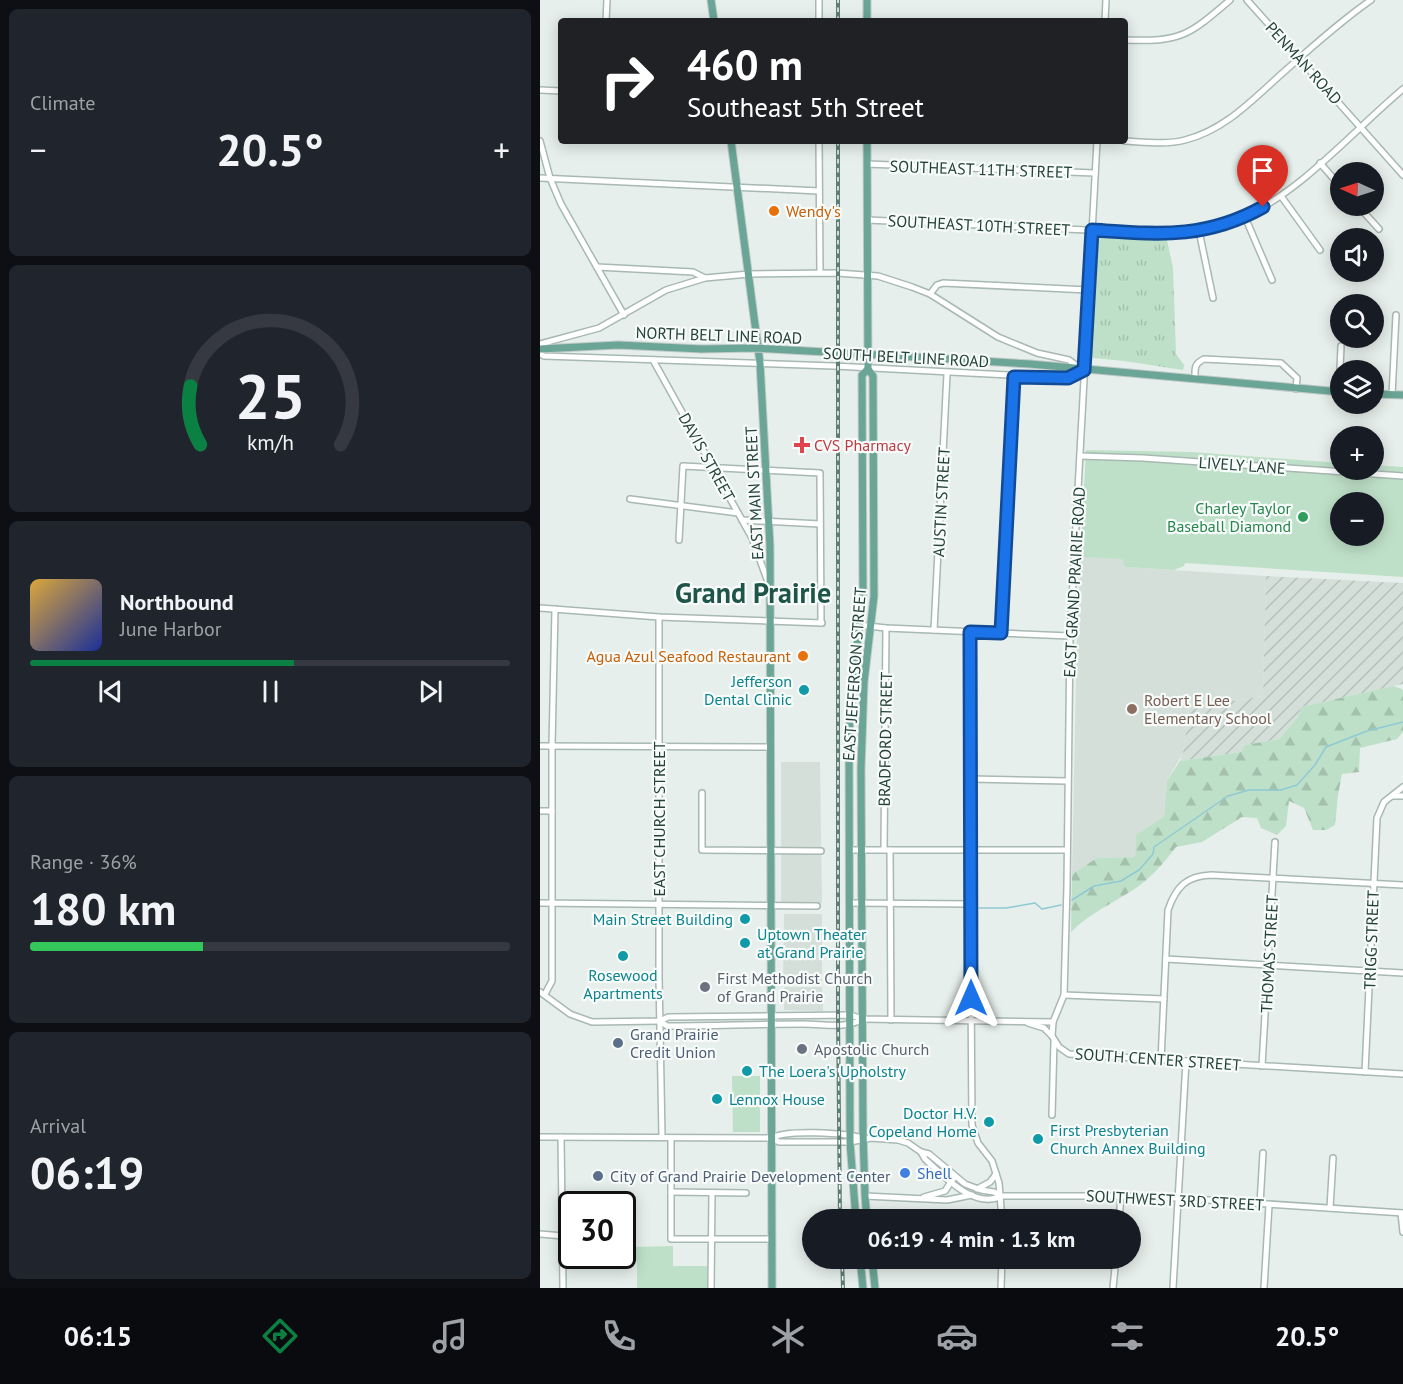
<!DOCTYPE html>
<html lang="en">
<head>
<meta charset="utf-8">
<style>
	:root { --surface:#171b24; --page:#20242c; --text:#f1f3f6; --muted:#9ea1a6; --line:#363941; --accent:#0b8043 }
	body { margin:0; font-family:"PT Sans",sans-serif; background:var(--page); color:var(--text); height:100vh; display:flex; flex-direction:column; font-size:22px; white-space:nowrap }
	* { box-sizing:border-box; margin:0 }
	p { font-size:20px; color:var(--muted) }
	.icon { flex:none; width:33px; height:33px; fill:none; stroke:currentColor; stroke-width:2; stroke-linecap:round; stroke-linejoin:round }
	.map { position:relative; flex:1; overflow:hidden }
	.side { display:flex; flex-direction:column; gap:9px; padding:9px; background:#0d0f14; width:540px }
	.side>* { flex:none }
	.hud { position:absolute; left:18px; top:18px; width:570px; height:126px; border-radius:6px; box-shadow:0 3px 15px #0003; background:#202124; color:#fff; overflow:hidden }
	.needle { width:39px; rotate:273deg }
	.buttons { position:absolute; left:790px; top:162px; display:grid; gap:12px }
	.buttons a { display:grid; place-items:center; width:54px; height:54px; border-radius:50%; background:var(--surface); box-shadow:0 3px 15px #0003; font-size:30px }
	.speed { position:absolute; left:18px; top:1191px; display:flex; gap:12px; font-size:30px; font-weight:700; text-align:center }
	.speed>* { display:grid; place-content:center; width:78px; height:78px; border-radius:50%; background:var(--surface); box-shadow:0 3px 15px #0003; line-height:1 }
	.speed .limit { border:3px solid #111; border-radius:9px; background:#fff; color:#111 }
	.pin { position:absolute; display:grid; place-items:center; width:51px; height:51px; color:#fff; margin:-62px -26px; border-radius:50% 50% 50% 0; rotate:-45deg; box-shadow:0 0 6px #0007 }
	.pin .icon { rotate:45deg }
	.me { position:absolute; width:66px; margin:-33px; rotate:0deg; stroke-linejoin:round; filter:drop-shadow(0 0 4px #0008) }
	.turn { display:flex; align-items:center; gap:21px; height:126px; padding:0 30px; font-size:27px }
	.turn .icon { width:78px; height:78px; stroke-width:2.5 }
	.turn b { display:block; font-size:42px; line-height:51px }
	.big { font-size:45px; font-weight:700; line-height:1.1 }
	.side .tile { flex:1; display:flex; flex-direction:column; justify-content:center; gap:9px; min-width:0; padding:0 21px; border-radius:9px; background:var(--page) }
	.side .dial { align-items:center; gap:0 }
	.dial svg { height:156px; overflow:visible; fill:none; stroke:var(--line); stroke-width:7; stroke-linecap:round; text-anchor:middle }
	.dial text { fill:var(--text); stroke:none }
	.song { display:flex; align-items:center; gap:18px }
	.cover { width:72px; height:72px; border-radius:9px; background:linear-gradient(135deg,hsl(40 70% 55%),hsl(230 70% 35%)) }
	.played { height:6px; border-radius:3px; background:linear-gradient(90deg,var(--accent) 55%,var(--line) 55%) }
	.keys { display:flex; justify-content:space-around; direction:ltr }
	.heat { display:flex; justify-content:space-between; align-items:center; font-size:33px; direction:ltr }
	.charge { height:9px; border-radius:4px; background:linear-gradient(90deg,#34c759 36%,var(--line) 0) }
	.trip { position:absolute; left:262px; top:1209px; width:339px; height:60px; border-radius:30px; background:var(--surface); box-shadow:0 3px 15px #0003; font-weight:700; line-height:60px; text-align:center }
	.tab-bar { display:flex; height:96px; justify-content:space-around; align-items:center; background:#090b0e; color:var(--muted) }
	.tab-bar .icon { width:42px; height:42px }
	.tab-bar .current { color:var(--accent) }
	.tab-bar b { font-size:27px; color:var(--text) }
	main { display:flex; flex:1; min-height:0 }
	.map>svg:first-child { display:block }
</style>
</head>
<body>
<main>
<section class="side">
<div class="tile"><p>Climate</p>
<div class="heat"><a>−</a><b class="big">20.5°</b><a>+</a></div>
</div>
<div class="tile dial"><svg viewBox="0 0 100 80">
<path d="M14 69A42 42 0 1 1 86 69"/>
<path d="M14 69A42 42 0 0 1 9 39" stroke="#0b8043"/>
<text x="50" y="56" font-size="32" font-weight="700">25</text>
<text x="50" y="72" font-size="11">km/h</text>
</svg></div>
<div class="tile">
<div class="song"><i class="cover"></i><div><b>Northbound</b><p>June Harbor</p></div></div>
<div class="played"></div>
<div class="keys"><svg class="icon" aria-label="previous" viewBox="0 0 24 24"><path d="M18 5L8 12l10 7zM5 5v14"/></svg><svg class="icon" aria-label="pause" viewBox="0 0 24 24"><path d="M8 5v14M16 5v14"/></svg><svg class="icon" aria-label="next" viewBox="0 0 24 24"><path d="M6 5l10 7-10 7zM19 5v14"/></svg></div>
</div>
<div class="tile"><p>Range · 36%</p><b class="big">180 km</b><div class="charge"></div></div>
<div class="tile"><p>Arrival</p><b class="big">06:19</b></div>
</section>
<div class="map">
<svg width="863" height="1288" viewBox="0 0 863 1288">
	<defs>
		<pattern id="industrial-furrows" width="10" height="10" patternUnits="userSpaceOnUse" patternTransform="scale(1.5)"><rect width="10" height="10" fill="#d4dfda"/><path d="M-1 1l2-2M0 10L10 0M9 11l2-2" fill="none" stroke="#b6c1bc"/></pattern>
		<pattern id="grass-tufts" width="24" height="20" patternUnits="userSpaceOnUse" patternTransform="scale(1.5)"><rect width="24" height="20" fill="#bfe0c8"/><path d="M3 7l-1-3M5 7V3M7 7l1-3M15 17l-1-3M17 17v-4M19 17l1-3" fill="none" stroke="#a4c1ad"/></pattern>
		<pattern id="forest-firs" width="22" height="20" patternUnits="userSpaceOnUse" patternTransform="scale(1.5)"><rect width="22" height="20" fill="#bfe0c8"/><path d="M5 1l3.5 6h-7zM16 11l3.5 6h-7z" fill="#a4c1ad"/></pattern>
	</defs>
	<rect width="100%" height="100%" fill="#e6efeb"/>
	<!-- built -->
	<g fill="#d4dfda">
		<path d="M541 545 573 549 581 555 585 567 726 576 723 696 681 703 650 701 643 753 627 781 624 816 596 835 595 857 557 858 532 874 537 634Z"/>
		<path d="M241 762H280L282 903H241Z"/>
		<path d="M244 914H282V985H243Z"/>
		<path d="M244 987H282L283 1011 244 1010Z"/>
	</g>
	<!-- industrial -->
	<path fill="url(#industrial-furrows)" d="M726 576 863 583V684L761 707 758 717 739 739 706 745 701 752 640 761 643 753 650 701 681 703 723 696Z"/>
	<!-- grass -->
	<path fill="url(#grass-tufts)" d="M556 236 627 240 633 268 636 354 644 365 643 370 584 361 553 358 550 351Z"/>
	<!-- forest -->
	<path fill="url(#forest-firs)" d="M853 686 862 689 863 691V732L857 739 820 748 819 772 802 774 798 795 795 825 786 830H773L764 808 749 801 746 826 737 835 721 828 717 818 702 817 662 842 636 847C624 863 610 879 593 890 571 904 549 914 531 932L532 874 557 858 595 857 596 835 624 816 627 781 640 761 701 752 705 745 739 739 758 717 761 707Z"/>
	<!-- green -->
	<g fill="#bfe0c8" fill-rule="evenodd">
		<path d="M546 450 652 452 801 463V470H834V465L863 467V577L645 563 644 566 634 570 585 567 582 559 543 557V546L541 545ZM801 502H834V536H801Z"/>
		<path d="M192 1076H220V1132H193Z"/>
		<path d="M133 1246V1266H167V1288H97V1261H94V1247Z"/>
	</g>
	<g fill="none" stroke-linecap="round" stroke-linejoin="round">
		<!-- stream -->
		<g stroke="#8ec9d4" stroke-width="1.5">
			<path d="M532 900 554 886 581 881 599 870 613 854 614 847 688 796 709 790H741L757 785 775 765 786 747 827 731 863 722"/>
			<path d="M439 908H466L495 903 502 909 521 905"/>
		</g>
		<defs>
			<g id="minor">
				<path d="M279 0V21"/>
				<path d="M707 0 863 175"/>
				<path d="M66 21 67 0"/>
				<path d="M565 21 566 0"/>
				<path d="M585 40C641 42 648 36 690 0"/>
				<path d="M0 90 21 91"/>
				<path d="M0 141 10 178 21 204 84 315"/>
				<path d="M279 141 280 272"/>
				<path d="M557 141 530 636 527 886 524 995 513 1022 512 1036 519 1047 529 1054 863 1074"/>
				<path d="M585 141C604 142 626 145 645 140 686 130 715 97 746 70 774 45 801 21 831 0"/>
				<path d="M780 163 801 187"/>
				<path d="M327 164 555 173"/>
				<path d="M0 178 279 191"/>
				<path d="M741 196 780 250"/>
				<path d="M818 206 839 229"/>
				<path d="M705 217 732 280"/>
				<path d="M327 220 635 234C658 231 684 226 706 216 765 188 813 131 863 89"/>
				<path d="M659 231 673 298"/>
				<path d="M57 267 153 272 165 278"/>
				<path d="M390 294 397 285 403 283 548 290"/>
				<path d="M0 344 59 328 126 290 165 278 209 274 297 273 338 276 372 287 390 294 458 337 497 353 529 360 540 368"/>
				<path d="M0 354 4 356 294 366 528 378 544 370"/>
				<path d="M113 360 212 538 229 585"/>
				<path d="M655 378C655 368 654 364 664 359L741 363 757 378 756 389"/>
				<path d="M799 392 801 346"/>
				<path d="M852 395 856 315"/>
				<path d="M540 456 603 458 863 476"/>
				<path d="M90 499 198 513"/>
				<path d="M202 520 280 524"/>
				<path d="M139 540 143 466 280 473 281 623"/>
				<path d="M0 608 119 617 282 623"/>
				<path d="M119 617V977L122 1137"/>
				<path d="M319 625 346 628 530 636"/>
				<path d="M394 630 407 374"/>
				<path d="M430 632V850L432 1125 438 1143 452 1161 459 1183 462 1220"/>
				<path d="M461 633 474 377"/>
				<path d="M0 746 231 747"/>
				<path d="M431 779 527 781"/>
				<path d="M162 793V850L281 851"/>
				<path d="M853 796H863"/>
				<path d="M0 811H12"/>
				<path d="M309 850H527"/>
				<path d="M344 850 346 628"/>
				<path d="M350 850 351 1020"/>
				<path d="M0 903 277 906"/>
				<path d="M309 903 430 904"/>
				<path d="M626 959 863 973"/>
				<path d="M0 992 30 1014 52 1022 120 1021 128 1017 310 1015 323 1019 513 1022"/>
				<path d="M5 994 12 981V746L15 609"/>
				<path d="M524 995 624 999"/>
				<path d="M120 1021 127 1026C172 1026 218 1024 263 1024 285 1024 301 1029 322 1020"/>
				<path d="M488 1023 504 1028 512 1036"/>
				<path d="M621 1060 628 910C636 887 646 876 671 875L863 885"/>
				<path d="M722 1066 735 842"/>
				<path d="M825 1072 837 818 844 802 863 787"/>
				<path d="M512 1115 514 1041"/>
				<path d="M0 1137 221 1138H232L239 1142H310L331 1138 358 1140 368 1143 381 1152 389 1154 425 1184 441 1190 454 1192 461 1196"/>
				<path d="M21 1137 23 1288"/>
				<path d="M131 1138V1239H232"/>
				<path d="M232 1138C246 1129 305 1133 322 1138"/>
				<path d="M381 1152 385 1159C402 1175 435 1210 461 1196H581L638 1198 863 1213"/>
				<path d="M437 1189 450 1182 456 1174"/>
				<path d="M131 1192 206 1193"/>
				<path d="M325 1196 407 1200 432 1195"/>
				<path d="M384 1197 405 1191 413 1179"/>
				<path d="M720 1204 723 1153"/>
				<path d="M790 1208 793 1158"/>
				<path d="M861 1213 863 1232"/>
				<path d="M579 1220 581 1196"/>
				<path d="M0 1234 23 1236"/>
				<path d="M171 1288 172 1193"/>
				<path d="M461 1288 462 1258"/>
				<path d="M573 1288 576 1258"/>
				<path d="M633 1288 646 1061"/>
				<path d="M724 1288 729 1205"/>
			</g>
			<g id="major">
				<path d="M171 0 174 21"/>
				<path d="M327 21V0"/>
				<path d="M191 141 220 363 230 546 232 1288"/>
				<path d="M327 141 328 369 333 376 334 596 324 682 321 769 323 1132 325 1196 327 1220"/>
				<path d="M0 349 78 345 162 349"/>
				<path d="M358 356 490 364 801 392"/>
				<path d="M834 394 863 395"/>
				<path d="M316 1220 310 1142 309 736 312 685 323 598 322 375 328 369"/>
				<path d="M320 1258 323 1288"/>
				<path d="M332 1258 335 1288"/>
			</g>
		</defs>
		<!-- minor casing -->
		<use href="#minor" stroke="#a8b8b2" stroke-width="8"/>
		<!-- major casing -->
		<use href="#major" stroke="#c2cac8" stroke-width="9"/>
		<!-- minor -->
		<use href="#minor" stroke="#fff" stroke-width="5"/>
		<!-- major -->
		<use href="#major" stroke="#6aa596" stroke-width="7"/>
		<defs>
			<g id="rail">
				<path d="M298 21V0"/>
				<path d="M298 141V1016L300 1220"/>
				<path d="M302 1258 303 1288"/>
			</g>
		</defs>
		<!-- rail casing -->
		<use href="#rail" stroke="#5f7d75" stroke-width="4"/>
		<!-- rail -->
		<use href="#rail" stroke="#f7fbf9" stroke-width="1.5" stroke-dasharray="4.5" stroke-linecap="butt"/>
		<defs>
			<path id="major-bridge" d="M162 349 214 348 358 356"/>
		</defs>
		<!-- major-bridge casing -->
		<use href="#major-bridge" stroke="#c2cac8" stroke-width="9" stroke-linecap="butt"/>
		<!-- major-bridge -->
		<use href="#major-bridge" stroke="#6aa596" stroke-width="7"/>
	</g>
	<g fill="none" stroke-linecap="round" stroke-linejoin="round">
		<defs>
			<path id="route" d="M431 998 430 632 461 633 474 377 528 378 544 370 552 230C616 234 664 240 723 207"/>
		</defs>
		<!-- route casing -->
		<use href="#route" stroke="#114b97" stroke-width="15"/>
		<!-- route -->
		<use href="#route" stroke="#1a73e8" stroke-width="10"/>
	</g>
	<!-- markers -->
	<g fill="#e8710a" stroke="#f7fbf9" stroke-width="2">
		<circle cx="234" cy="211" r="6"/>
		<circle cx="263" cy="656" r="6"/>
	</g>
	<path fill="#e0444e" stroke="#f7fbf9" stroke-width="2" d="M259 436h6v6h6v6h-6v6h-6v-6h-6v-6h6z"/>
	<circle fill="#2e9e5b" stroke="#f7fbf9" stroke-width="2" cx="763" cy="517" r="6"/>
	<g fill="#0f9aa8" stroke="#f7fbf9" stroke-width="2">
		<circle cx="264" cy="690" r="6"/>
		<circle cx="205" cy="919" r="6"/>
		<circle cx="205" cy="943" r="6"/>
		<circle cx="83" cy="956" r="6"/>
		<circle cx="207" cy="1071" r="6"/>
		<circle cx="177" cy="1099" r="6"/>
		<circle cx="449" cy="1122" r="6"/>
		<circle cx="498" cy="1139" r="6"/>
	</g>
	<circle fill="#8d6e63" stroke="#f7fbf9" stroke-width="2" cx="592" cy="709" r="6"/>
	<g fill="#6b7280" stroke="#f7fbf9" stroke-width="2">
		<circle cx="165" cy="987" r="6"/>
		<circle cx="262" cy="1049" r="6"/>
	</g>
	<g fill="#5c6f8a" stroke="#f7fbf9" stroke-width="2">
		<circle cx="78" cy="1043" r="6"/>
		<circle cx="58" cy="1176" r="6"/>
	</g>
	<circle fill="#3f7fe0" stroke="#f7fbf9" stroke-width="2" cx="365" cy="1173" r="6"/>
	<g text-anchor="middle" stroke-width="4.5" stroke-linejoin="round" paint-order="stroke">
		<!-- street labels -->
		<g font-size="16" fill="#24423a" stroke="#f7fbf9">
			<text transform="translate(764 63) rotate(48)" y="6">PENMAN ROAD</text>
			<text transform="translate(441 169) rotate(2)" y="6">SOUTHEAST 11TH STREET</text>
			<text transform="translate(439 225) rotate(3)" y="6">SOUTHEAST 10TH STREET</text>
			<text transform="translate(179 335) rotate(2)" y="6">NORTH BELT LINE ROAD</text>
			<text transform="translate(366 357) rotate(3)" y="6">SOUTH BELT LINE ROAD</text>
			<text transform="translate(167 457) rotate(61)" y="6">DAVIS STREET</text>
			<text transform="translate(702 465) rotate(4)" y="6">LIVELY LANE</text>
			<text transform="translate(214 493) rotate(-93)" y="6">EAST MAIN STREET</text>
			<text transform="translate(401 502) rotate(-87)" y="6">AUSTIN STREET</text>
			<text transform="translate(534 582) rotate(-87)" y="6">EAST GRAND PRAIRIE ROAD</text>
			<text transform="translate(314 674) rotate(-86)" y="6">EAST JEFFERSON STREET</text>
			<text transform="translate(345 739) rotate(-89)" y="6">BRADFORD STREET</text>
			<text transform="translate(119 819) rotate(-90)" y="6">EAST CHURCH STREET</text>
			<text transform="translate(831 940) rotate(-88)" y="6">TRIGG STREET</text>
			<text transform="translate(729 954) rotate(-87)" y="6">THOMAS STREET</text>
			<text transform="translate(618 1059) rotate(4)" y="6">SOUTH CENTER STREET</text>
			<text transform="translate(635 1200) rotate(3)" y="6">SOUTHWEST 3RD STREET</text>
		</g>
		<!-- food labels -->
		<g font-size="16" fill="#c56008" stroke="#f7fbf9" text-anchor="start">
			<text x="246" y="217">Wendy's</text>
			<text x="251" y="662" text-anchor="end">Agua Azul Seafood Restaurant</text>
		</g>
		<!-- health labels -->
		<g font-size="16" fill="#be3a42" stroke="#f7fbf9" text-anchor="start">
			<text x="274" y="451">CVS Pharmacy</text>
		</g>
		<!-- leisure labels -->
		<g font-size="16" fill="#27864d" stroke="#f7fbf9" text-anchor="end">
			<text x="751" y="514">Charley Taylor<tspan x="751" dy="18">Baseball Diamond</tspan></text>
		</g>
		<!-- culture labels -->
		<g font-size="16" fill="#0d838f" stroke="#f7fbf9" text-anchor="start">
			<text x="252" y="687" text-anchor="end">Jefferson<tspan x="252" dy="18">Dental Clinic</tspan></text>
			<text x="193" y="925" text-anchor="end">Main Street Building</text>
			<text x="217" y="940">Uptown Theater<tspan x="217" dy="18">at Grand Prairie</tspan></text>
			<text x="83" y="981" text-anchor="middle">Rosewood<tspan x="83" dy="18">Apartments</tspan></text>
			<text x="219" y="1077">The Loera's Upholstry</text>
			<text x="189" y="1105">Lennox House</text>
			<text x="437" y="1119" text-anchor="end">Doctor H.V.<tspan x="437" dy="18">Copeland Home</tspan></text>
			<text x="510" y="1136">First Presbyterian<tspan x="510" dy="18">Church Annex Building</tspan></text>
		</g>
		<!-- education labels -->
		<g font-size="16" fill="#785e54" stroke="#f7fbf9" text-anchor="start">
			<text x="604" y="706">Robert E Lee<tspan x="604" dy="18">Elementary School</tspan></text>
		</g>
		<!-- worship labels -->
		<g font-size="16" fill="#5b616d" stroke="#f7fbf9" text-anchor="start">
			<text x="177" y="984">First Methodist Church<tspan x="177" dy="18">of Grand Prairie</tspan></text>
			<text x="274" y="1055">Apostolic Church</text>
		</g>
		<!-- service labels -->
		<g font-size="16" fill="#4e5e75" stroke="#f7fbf9" text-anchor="start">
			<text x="90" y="1040">Grand Prairie<tspan x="90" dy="18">Credit Union</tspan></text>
			<text x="70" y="1182">City of Grand Prairie Development Center</text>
		</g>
		<!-- shop labels -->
		<g font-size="16" fill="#366cbe" stroke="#f7fbf9" text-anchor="start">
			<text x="377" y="1179">Shell</text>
		</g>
		<!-- town labels -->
		<g font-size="28" font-weight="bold" fill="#1f5548" stroke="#f7fbf9">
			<text x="213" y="603">Grand Prairie</text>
		</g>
	</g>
</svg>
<div class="buttons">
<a><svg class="needle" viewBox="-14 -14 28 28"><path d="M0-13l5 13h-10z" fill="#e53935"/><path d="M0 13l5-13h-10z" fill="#9ea1a6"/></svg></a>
<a><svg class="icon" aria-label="sound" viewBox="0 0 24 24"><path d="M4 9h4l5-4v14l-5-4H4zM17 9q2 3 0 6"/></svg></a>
<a><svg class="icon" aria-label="search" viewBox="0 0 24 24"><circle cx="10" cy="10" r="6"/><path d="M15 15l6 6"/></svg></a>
<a><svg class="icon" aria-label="layers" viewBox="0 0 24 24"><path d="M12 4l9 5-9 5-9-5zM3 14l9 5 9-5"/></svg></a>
<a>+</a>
<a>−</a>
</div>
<div class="speed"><div class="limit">30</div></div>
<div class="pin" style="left:723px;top:207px;background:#d93025"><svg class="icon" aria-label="arrive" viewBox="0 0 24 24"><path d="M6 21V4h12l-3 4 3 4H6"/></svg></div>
<svg class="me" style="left:431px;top:998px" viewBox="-20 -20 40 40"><path d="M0-17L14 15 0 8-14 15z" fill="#1a73e8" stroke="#fff" stroke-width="4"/></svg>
<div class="trip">06:19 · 4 min · 1.3 km</div>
<div class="hud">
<div class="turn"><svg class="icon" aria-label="right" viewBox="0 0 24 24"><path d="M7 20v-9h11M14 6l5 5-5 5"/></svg><div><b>460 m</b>Southeast 5th Street</div></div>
</div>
</div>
</main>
<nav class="tab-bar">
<b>06:15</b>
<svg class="icon current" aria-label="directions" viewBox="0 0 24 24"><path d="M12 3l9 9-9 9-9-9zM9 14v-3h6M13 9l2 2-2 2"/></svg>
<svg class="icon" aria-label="music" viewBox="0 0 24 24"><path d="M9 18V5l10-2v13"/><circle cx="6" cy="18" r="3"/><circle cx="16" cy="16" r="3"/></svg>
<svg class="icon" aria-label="phone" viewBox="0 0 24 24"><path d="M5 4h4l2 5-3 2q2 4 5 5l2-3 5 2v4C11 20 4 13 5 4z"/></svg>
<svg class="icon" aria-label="climate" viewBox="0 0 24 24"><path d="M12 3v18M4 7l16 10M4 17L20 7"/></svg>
<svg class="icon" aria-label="car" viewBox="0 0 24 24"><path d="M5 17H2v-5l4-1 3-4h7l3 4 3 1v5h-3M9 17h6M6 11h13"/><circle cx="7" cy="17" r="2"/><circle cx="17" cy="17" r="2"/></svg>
<svg class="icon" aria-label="filters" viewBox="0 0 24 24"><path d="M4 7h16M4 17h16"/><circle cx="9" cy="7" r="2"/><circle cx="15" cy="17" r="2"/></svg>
<b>20.5°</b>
</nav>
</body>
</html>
